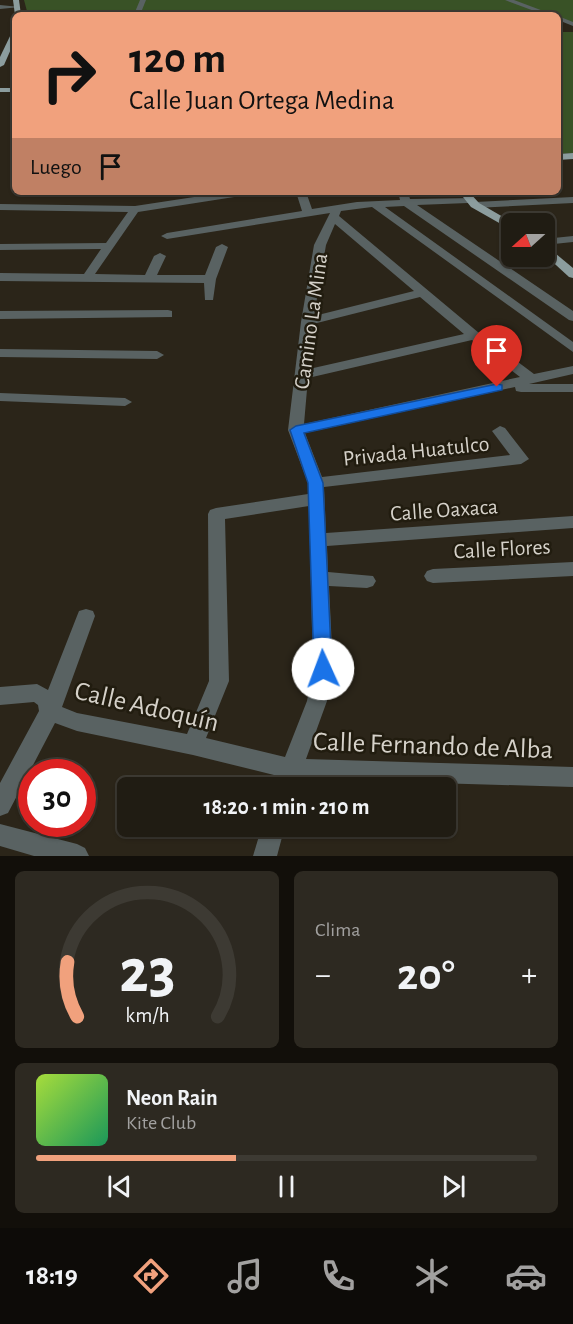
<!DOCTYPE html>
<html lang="es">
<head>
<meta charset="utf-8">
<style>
	:root { --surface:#201c13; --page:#2d2921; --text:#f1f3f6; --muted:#a2a1a0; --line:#3d3a33; --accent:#f1a17d }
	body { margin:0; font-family:"Alegreya Sans",sans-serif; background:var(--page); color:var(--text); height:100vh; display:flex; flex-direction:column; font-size:22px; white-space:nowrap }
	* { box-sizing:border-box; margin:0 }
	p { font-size:20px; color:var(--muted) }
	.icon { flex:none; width:33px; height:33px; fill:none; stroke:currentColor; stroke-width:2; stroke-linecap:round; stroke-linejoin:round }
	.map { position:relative; height:856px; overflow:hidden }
	.details { display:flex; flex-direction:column; gap:15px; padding:15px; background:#120f0a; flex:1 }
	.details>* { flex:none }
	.guide { position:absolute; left:12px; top:12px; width:549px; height:183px; border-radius:9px; box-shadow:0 2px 4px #0004,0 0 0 2px var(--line); background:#f1a17d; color:#111; overflow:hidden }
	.needle { width:39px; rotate:249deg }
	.fabs { position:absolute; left:501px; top:213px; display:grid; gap:12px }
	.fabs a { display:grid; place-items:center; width:54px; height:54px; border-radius:9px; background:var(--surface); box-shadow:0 2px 4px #0004,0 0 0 2px var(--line); font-size:30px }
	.speed { position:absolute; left:18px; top:759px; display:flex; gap:12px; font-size:30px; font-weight:700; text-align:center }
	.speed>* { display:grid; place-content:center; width:78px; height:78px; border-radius:50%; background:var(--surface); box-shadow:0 2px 4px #0004,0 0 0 2px var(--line); line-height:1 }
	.speed .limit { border:9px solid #d22; background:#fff; color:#111 }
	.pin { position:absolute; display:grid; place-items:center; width:51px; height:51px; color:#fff; margin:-62px -26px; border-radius:50% 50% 50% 0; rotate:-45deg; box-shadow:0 0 6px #0007 }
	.pin .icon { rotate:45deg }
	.me { position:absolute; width:66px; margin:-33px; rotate:358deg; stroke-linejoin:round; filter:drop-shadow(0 0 4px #0008) }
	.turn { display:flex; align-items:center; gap:21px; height:126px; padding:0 18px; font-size:27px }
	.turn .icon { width:78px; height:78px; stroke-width:2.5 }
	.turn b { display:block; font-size:42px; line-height:51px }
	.then { display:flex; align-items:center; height:57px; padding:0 18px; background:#0003; gap:12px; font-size:22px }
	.big { font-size:45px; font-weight:600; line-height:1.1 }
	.details .tile { flex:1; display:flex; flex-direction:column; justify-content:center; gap:9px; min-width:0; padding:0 21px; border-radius:9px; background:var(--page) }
	.details .dial { align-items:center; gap:0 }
	.dial svg { height:156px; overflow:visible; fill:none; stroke:var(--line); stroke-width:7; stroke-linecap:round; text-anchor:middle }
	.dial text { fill:var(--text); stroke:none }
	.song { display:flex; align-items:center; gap:18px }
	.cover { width:72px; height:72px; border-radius:9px; background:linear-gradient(135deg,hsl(80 70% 55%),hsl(150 70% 35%)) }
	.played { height:6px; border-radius:3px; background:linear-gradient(90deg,var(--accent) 40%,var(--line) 40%) }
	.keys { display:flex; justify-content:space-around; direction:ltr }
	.heat { display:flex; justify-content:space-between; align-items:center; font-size:33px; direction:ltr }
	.details .tiles { flex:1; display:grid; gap:15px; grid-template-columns:1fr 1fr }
	.tile:last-child { grid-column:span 2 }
	.trip { position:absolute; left:117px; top:777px; width:339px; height:60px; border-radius:9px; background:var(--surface); box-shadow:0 2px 4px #0004,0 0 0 2px var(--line); font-weight:600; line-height:60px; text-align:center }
	.tab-bar { display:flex; height:96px; justify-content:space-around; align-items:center; background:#0d0b08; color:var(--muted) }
	.tab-bar .icon { width:42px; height:42px }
	.tab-bar .active { color:var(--accent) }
	.tab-bar b { font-size:27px; color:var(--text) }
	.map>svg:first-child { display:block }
</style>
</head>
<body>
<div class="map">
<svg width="573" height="856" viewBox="0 0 573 856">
	<rect width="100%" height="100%" fill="#2b2519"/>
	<!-- green -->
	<g fill="#395226">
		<path d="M24 0H573V24L558 19V15H28Z"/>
		<path d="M558 32H573V153L558 154Z"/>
	</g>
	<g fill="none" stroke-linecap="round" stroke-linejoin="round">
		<!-- minor -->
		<g fill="#596262" fill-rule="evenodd">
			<path d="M140 0H146L140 15H115L135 12Z"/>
			<path d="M505 0H514L554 15H545Z"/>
			<path d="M0 5 20 7 0 9Z"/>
			<path d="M558 16 573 22V26L558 20Z"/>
			<path d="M227 192H252L247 195 138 212 95 274 145 275 154 256 160 253 166 256 157 275H205L216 247 222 244 228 247 216 279 213 300H205L204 283 0 281V273L84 274 101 249 0 250V244L106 243 128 212 0 210V204L135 206Z"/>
			<path d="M296 192H306L312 209 357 202 400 200 398 192H408L410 199 472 198 473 200 468 203 417 205 573 311V321L569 320 404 206 385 207 573 342V352L372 207 341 211 339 216 479 333 534 374 573 366V374L529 384H573V392H521L516 391 515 387 305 433 322 477 510 455 492 431 500 426 505 428 529 459 521 464 324 487 326 533 573 516V528L327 546 328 572 373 576 376 581 373 586 367 588 329 586 333 669 327 701 306 759 573 767V787L299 779 296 788H274L278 776 193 755 77 731 55 723 8 813 0 816V783L39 711 38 705 34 702 0 705V687L37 684 48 690 77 616 79 611 86 609 93 611 95 616 62 707 77 713 187 734 209 681 208 514 210 510 216 508 308 494V483L288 430 301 322 314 245 330 213 167 239 161 236 167 233 302 211ZM335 224 414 291 314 316 326 245ZM420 297 464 334 309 369 313 324ZM472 340 520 377 304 424 308 378ZM309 506 313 669 307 701 285 757 206 738 229 681 225 519Z"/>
			<path d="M573 197V203L475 208 470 205 475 202Z"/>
			<path d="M573 236V242L544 245V239Z"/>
			<path d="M168 310 172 311V317L0 319V311Z"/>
			<path d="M0 349 157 351 164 355 157 359 0 357Z"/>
			<path d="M0 393 125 398 132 402 125 406 0 401Z"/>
			<path d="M573 562V576L433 583 427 581 424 576 427 571 433 569Z"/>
			<path d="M0 824 77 844 85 848 89 856H34L0 846Z"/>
			<path d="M262 826H285L277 856H253Z"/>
		</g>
		<!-- major -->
		<g fill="#8c9d9e" fill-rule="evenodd">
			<path d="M13 0H19L21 15H15Z"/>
			<path d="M15 30V40L4 65 0 67V57L12 32Z"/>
			<rect x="0" y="88" width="15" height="4"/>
			<path d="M573 153V159L558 160V154Z"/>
			<path d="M459 192H469L479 203 515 224H512V229L508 228 471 207Z"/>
			<path d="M544 244 573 268V278L569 277 544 254Z"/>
		</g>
	</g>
	<!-- route -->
	<path fill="#1a73e8" stroke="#114b97" stroke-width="1.5" d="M497 384 502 385V390L304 433 323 483 332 669 329 675 323 677 316 675 314 669 308 483 290 430 296 426Z"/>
	<g text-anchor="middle" stroke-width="5" stroke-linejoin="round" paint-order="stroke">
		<!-- street labels -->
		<g font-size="22" fill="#d5d1c9" stroke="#211c0f">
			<text transform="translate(310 321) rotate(-82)" y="8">Camino La Mina</text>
			<text transform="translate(416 450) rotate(-6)" y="8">Privada Huatulco</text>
			<text transform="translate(444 509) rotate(-4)" y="8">Calle Oaxaca</text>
			<text transform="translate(502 548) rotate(-3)" y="8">Calle Flores</text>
		</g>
		<!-- near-street labels -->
		<g font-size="27" fill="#d5d1c9" stroke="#211c0f">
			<text transform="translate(147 706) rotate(13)" y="9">Calle Adoquín</text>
			<text transform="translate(433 745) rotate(2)" y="9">Calle Fernando de Alba</text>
		</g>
	</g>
</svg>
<div class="fabs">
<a><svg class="needle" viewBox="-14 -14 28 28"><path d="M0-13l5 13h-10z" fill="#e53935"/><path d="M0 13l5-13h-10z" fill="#a2a1a0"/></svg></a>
</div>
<div class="speed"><div class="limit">30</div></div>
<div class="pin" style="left:497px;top:387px;background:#d93025"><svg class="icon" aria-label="arrive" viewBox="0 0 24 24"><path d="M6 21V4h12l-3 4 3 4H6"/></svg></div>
<svg class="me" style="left:323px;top:669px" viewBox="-20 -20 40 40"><circle r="19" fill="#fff"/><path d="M0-13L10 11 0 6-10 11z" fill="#1a73e8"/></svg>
<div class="trip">18:20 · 1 min · 210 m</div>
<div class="guide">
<div class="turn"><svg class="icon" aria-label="right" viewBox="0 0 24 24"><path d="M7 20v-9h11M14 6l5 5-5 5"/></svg><div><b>120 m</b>Calle Juan Ortega Medina</div></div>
<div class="then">Luego<svg class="icon" aria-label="arrive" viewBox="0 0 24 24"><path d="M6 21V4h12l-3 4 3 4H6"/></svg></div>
</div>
</div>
<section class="details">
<div class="tiles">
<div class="tile dial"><svg viewBox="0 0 100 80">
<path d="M14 69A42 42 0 1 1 86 69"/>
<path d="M14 69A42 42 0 0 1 9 41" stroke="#f1a17d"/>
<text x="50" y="56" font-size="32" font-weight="700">23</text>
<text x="50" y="72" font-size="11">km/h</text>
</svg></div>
<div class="tile"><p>Clima</p>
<div class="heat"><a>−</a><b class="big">20°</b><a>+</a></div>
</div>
<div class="tile">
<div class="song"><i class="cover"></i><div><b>Neon Rain</b><p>Kite Club</p></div></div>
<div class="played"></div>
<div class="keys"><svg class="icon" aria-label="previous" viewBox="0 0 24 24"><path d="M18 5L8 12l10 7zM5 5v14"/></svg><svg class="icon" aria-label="pause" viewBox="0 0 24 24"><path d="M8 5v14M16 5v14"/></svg><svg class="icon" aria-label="next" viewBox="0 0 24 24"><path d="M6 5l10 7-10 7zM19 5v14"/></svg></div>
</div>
</div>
</section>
<nav class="tab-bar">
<b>18:19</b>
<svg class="icon active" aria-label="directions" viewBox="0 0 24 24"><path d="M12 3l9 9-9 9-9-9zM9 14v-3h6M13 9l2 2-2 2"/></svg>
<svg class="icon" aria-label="music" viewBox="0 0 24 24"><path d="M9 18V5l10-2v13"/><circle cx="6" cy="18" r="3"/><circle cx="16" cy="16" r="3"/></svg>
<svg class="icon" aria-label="phone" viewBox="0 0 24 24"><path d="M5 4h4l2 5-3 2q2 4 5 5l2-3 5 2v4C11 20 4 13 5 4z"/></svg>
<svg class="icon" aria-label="climate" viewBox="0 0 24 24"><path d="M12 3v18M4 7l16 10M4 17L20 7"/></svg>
<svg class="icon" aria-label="car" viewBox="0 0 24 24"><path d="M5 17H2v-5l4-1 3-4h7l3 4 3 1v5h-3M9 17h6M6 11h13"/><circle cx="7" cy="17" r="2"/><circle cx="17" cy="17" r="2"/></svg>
</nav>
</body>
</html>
